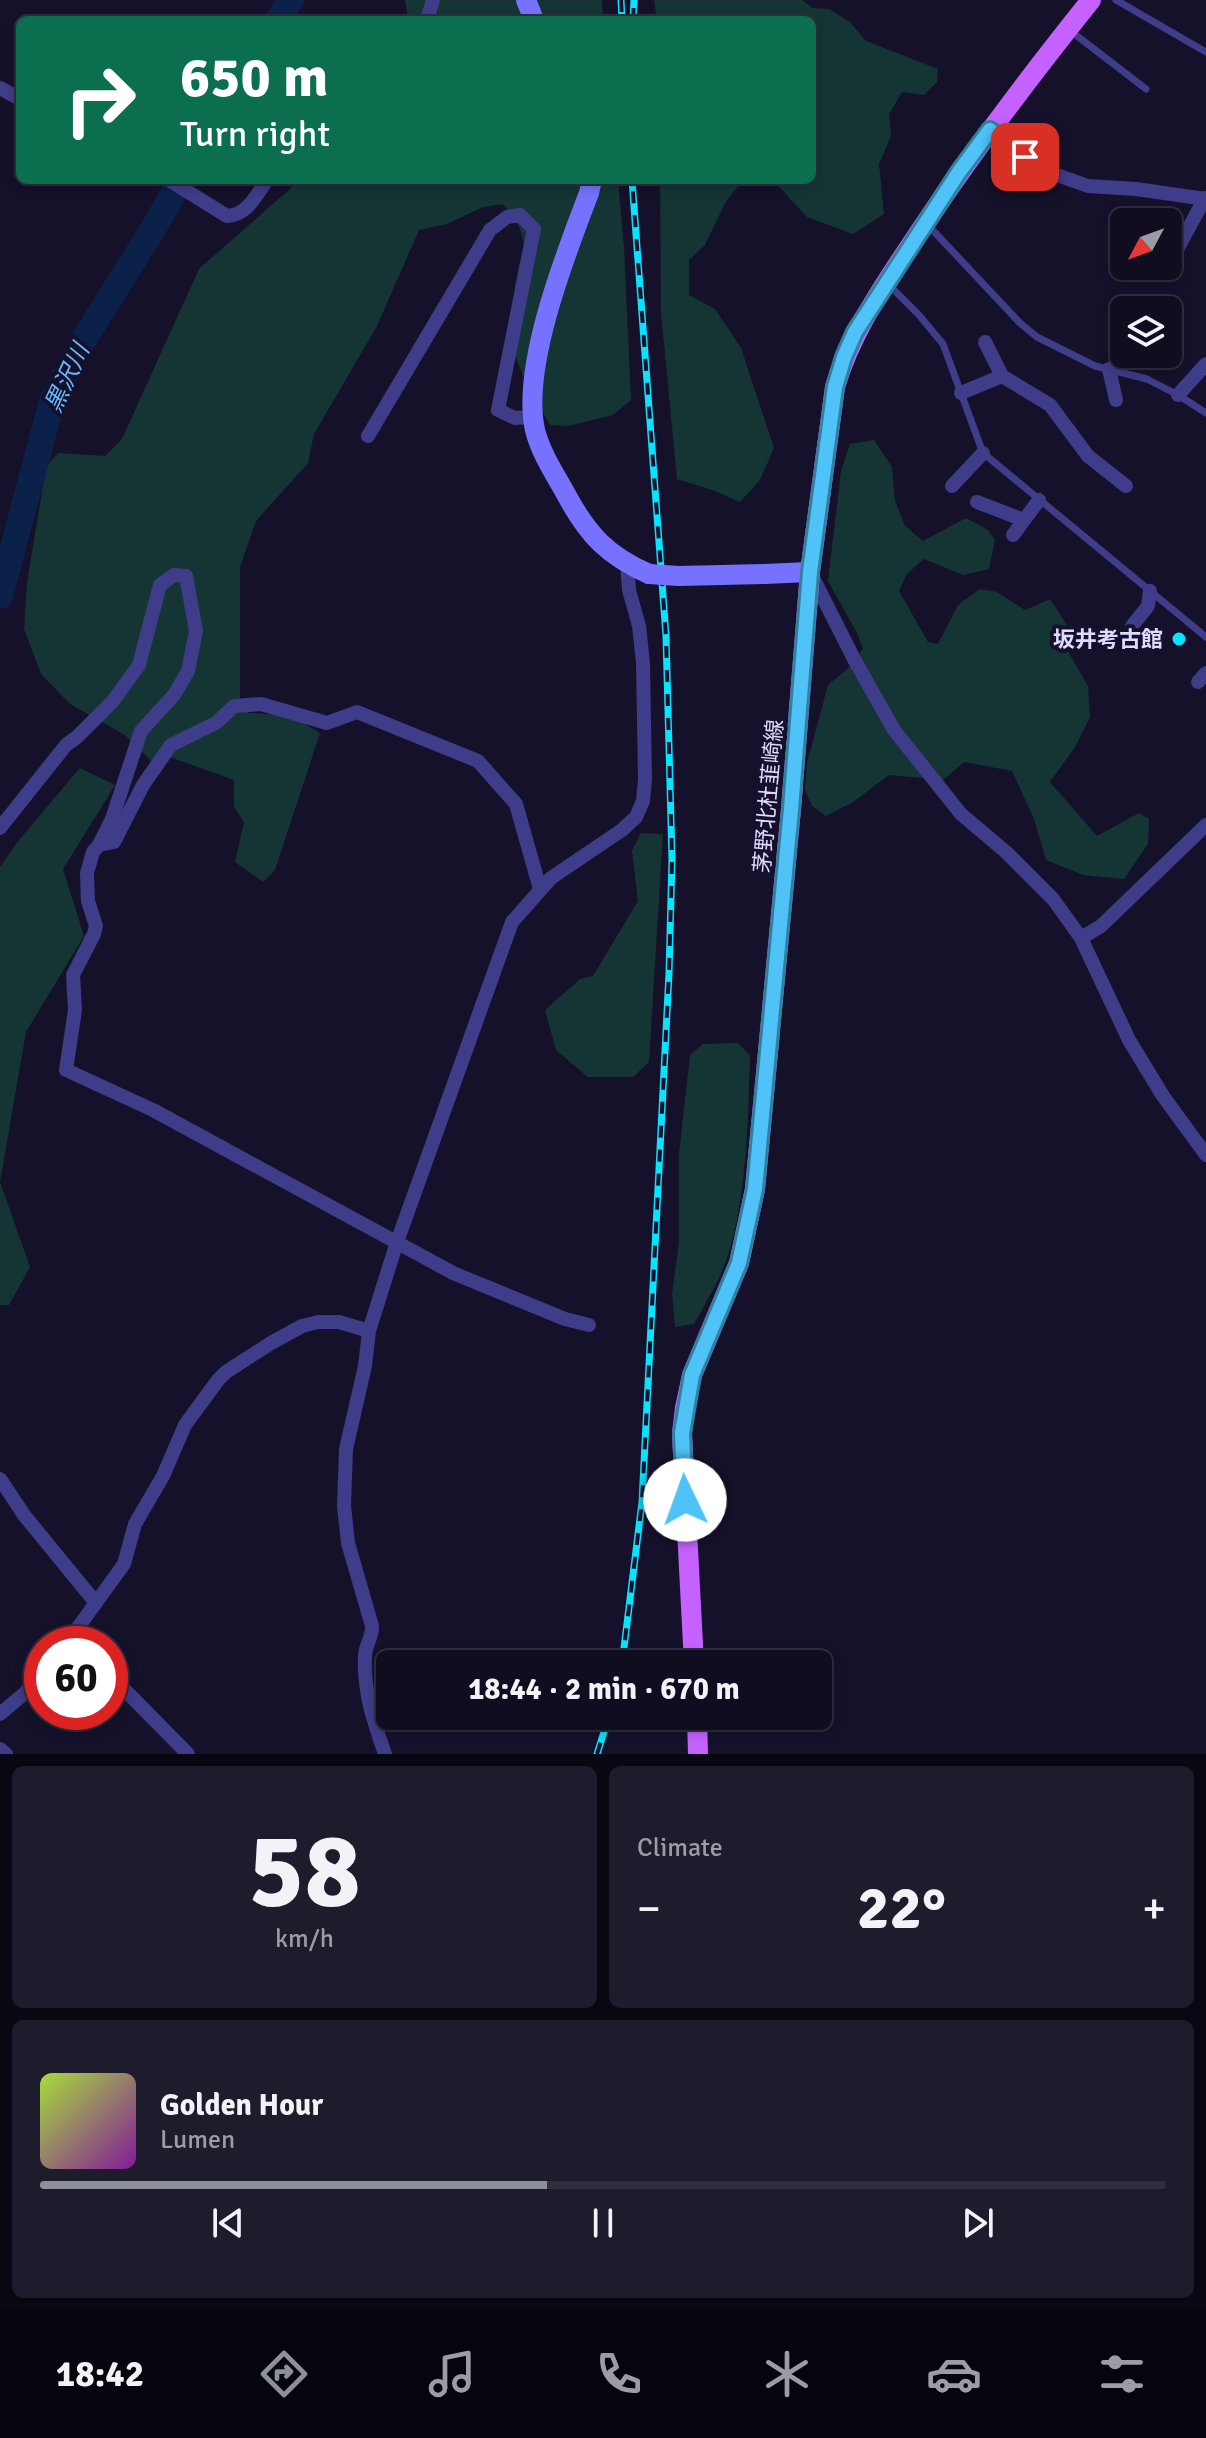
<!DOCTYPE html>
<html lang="en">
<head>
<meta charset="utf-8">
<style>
	:root { --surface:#100d20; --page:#1e1b2d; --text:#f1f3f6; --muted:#9c9ca5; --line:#302d3e; --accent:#8c9099 }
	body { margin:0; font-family:Signika,"Noto Sans JP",sans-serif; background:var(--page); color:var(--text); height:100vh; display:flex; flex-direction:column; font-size:30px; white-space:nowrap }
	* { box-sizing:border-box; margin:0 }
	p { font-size:26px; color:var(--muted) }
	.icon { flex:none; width:44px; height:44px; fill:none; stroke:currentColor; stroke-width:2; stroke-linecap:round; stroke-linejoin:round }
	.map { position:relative; height:1754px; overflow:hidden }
	.sheet { display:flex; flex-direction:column; gap:12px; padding:12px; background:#090712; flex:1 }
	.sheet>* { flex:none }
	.top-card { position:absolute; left:16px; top:16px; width:800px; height:168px; border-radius:12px; box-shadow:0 4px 12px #0003,0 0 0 2px var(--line); background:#0b6e4f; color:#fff; overflow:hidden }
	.needle { width:52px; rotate:229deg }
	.controls { position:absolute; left:1110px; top:208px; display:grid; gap:16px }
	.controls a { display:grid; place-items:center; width:72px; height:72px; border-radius:12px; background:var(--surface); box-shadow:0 4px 12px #0003,0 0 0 2px var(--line); font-size:40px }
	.speed { position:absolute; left:24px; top:1626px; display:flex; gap:16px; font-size:40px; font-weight:700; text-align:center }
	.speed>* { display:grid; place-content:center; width:104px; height:104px; border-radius:50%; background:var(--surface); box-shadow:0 4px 12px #0003,0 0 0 2px var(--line); line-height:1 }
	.speed .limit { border:12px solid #d22; background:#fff; color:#111 }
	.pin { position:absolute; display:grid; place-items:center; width:68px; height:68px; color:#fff; margin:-34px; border-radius:16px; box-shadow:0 4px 12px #0006 }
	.me { position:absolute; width:88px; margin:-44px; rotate:357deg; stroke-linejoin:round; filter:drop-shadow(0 0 6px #0008) }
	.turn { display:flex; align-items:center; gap:28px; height:168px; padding:0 32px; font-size:36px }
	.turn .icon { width:104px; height:104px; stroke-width:2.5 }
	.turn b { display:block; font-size:56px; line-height:68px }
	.big { font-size:60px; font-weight:700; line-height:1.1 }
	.sheet .card { flex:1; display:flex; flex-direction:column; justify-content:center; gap:12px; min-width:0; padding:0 28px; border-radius:12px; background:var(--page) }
	.sheet .dial { align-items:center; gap:0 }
	.dial b { font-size:104px; line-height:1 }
	.song { display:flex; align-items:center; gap:24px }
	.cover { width:96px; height:96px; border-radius:12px; background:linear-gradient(135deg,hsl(80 70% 55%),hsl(290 70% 35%)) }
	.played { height:8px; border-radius:4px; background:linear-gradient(90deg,var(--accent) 45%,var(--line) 45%) }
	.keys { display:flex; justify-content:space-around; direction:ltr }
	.heat { display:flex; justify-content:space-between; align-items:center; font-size:44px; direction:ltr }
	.sheet .tiles { flex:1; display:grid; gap:12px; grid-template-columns:1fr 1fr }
	.card:last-child { grid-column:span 2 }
	.trip { position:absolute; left:376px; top:1650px; width:456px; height:80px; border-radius:12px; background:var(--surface); box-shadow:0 4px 12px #0003,0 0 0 2px var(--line); font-weight:700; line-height:80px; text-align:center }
	.dock { display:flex; height:128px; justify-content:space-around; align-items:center; background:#06050d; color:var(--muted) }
	.dock .icon { width:56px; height:56px }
	.dock .selected { color:var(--accent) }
	.dock b { font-size:36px; color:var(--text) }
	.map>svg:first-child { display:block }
</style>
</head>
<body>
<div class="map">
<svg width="1206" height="1754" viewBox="0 0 1206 1754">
	<rect width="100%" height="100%" fill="#15112b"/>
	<!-- green -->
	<g fill="#143534">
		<path d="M405 0H602L603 20H408Z"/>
		<path d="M654 0H802L813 8 829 9 850 22 866 41 938 69 937 82 924 95 902 92 889 114 891 136 879 164 884 214 853 234 807 217 773 180H812V20H657Z"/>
		<path d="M300 180H618L624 247 631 400 613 415 568 426 550 425 525 380 509 341 515 285 524 243 519 226 503 204 483 207 447 224 419 230 377 326 314 434 308 463 256 521 240 567V703L249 713 290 715 320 733 275 870 263 882 235 862 244 822 234 807V780L167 756 154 764 125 735 70 704 41 674 24 629 27 583 46 467 58 453 105 456 122 439 199 269Z"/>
		<path d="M660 180H743L726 201 705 245 689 260V295L715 309 741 348 774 448 760 480 740 502 715 491 677 479 661 312Z"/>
		<path d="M874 440 892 467 895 501 905 526 923 541 966 518 988 530 995 540 989 569 963 575 924 559 907 574 899 591 928 642 938 644 958 605 980 589 997 592 1025 610 1050 599 1067 625 1062 641 1088 686 1090 717 1075 747 1050 782 1097 836 1139 813 1149 819 1148 844 1124 879 1083 875 1046 860 1034 819 1012 771 964 762 943 780 889 775 853 802 826 816 812 806 805 790 807 763 828 685 847 669 863 649 857 633 828 581 841 471 850 444Z"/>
		<path d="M80 768 115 785 63 869 84 936 26 1032 0 1182 30 1267 9 1305H0V867L19 840Z"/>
		<path d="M641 833 663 834 649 1062 633 1077H588L556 1050 545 1010 580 979 593 976 638 901 632 851Z"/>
		<path d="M738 1043 750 1056C748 1120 747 1210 723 1269 715 1288 704 1306 694 1324L675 1327 672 1294 679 1242V1154L690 1055 703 1044Z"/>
	</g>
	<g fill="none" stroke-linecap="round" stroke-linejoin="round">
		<!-- river -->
		<g stroke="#0b2149" stroke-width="26">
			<path d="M278 20 291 0"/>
			<path d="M0 596 52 401 86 336 153 229 181 180"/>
		</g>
		<!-- lane -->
		<g stroke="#3f3c89" stroke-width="7">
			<path d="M1116 0 1206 52"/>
			<path d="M1068 29 1146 89"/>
			<path d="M926 223 1020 323 1037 337 1095 366 1147 379 1178 395 1206 413"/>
			<path d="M889 285 919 315 943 344 983 453 1206 637"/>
		</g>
		<!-- street -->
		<g stroke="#3f3c89" stroke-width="14">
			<path d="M427 20 433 0"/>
			<path d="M0 88 20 99"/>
			<path d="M990 130 1043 170 1088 186 1136 189 1206 199"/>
			<path d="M169 180 227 216C248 215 256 195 267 180"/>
			<path d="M1163 275 1205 198"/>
			<path d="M985 342 1002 376 1050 405 1088 456 1126 486"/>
			<path d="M1109 369 1116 400"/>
			<path d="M961 393 1002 376"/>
			<path d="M1178 395 1206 364"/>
			<path d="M368 436 490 230 507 217 520 215 534 229 498 410 515 418 533 417"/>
			<path d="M952 486 983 453"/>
			<path d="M977 502 1024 520"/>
			<path d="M1013 535 1039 500"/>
			<path d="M810 572 854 659 894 730 961 814 1006 852 1053 899 1081 938 1129 1040 1163 1096 1206 1155"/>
			<path d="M1132 626 1148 606 1150 591"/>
			<path d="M1198 682 1206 673"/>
			<path d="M0 828 66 745 77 737 113 701 139 665 160 585 174 575 186 576 196 631 188 671 174 695 141 731 112 819 99 845 93 852 87 873 88 901 96 926 94 934 73 975 75 1010 66 1070 153 1110 453 1273 565 1319 589 1325"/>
			<path d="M99 845 114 842 143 785 171 745 216 723 234 706 261 704 327 723 357 712 478 761 516 804 540 889"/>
			<path d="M1081 938 1101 926 1206 825"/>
			<path d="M0 1479 24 1515 96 1603"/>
			<path d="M66 1644 124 1564 135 1524 163 1476 185 1425 218 1380 226 1372 271 1343 302 1326 318 1322H339L369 1331"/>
			<path d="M110 1675 188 1754"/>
			<path d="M0 1714 25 1693 42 1674"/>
			<path d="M0 1749 6 1754"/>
			<path d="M385 1754C374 1723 363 1690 365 1656 365 1645 373 1637 372 1626L348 1543 344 1506 346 1449 365 1366 369 1331 397 1242 512 922 551 878 622 830 636 817 643 801 645 779 643 663 639 626 629 590 627 564"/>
		</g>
		<!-- secondary -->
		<g stroke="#7672ff" stroke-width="20">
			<path d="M526 0 534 20"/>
			<path d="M592 180 589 193C566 253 521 367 535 430 541 454 555 474 567 496 588 535 608 556 649 574"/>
			<path d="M764 574 810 572"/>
		</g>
		<!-- primary -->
		<g stroke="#c562ff" stroke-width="20">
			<path d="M694 1664 684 1472 682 1433 685 1408 692 1375 739 1263 755 1189 791 809 810 572 835 387C852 329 887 281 920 231 973 151 1031 75 1091 0"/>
			<path d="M697 1716 698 1754"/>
		</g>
		<defs>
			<g id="rail">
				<path d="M621 0 622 20"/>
				<path d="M633 20 634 0"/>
				<path d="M622 1664 642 1502 669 973 672 859 666 636 632 180"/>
				<path d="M597 1754 609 1716"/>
			</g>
		</defs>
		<!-- rail casing -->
		<use href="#rail" stroke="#07e4ff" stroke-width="7"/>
		<!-- rail -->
		<use href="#rail" stroke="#15112b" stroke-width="4" stroke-dasharray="12" stroke-linecap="butt"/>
		<!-- secondary-bridge -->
		<path stroke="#7672ff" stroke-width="20" d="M649 574 679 576 764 574"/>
	</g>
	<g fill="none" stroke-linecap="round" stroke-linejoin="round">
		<defs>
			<path id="route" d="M685 1500 682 1433 692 1375 739 1263 755 1189 791 809 810 572 835 387 844 357 855 332 959 172 990 130 1025 157"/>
		</defs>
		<!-- route casing -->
		<use href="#route" stroke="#337fa1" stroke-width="20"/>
		<!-- route -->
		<use href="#route" stroke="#4fc3f7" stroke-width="14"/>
	</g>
	<!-- markers -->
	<circle fill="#07e4ff" stroke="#15112b" stroke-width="3" cx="1179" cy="639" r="8"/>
	<g text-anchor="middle" stroke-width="8" stroke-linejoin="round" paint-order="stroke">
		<!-- poi labels -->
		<g font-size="22" font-weight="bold" fill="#dfdaff" stroke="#15112b" text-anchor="end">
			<text x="1163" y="647">坂井考古館</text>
		</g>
		<!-- street labels -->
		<g font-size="22" fill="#dfdaff" stroke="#15112b">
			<text transform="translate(768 796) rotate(-85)" y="8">茅野北杜韮崎線</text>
		</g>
		<!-- water labels -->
		<g font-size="24" font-style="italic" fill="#69b8ff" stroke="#15112b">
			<text transform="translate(67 378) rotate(-65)" y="8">黒沢川</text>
		</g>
	</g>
</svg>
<div class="controls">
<a><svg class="needle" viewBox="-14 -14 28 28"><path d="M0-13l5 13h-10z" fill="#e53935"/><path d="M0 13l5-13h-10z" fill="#9c9ca5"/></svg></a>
<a><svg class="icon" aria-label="layers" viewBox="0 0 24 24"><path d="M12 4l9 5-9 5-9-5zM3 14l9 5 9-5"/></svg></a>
</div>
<div class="speed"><div class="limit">60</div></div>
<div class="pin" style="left:1025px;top:157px;background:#d93025"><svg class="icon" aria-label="arrive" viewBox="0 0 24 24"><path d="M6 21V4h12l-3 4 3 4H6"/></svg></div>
<svg class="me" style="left:685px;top:1500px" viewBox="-20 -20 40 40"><circle r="19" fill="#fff"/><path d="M0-13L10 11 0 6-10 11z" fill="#4fc3f7"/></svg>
<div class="trip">18:44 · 2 min · 670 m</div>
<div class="top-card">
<div class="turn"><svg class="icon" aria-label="right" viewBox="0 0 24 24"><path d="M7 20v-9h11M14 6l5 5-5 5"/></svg><div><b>650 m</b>Turn right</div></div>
</div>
</div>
<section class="sheet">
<div class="tiles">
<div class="card dial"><b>58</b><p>km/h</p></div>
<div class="card"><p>Climate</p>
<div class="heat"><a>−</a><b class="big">22°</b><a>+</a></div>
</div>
<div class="card">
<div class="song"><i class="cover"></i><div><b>Golden Hour</b><p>Lumen</p></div></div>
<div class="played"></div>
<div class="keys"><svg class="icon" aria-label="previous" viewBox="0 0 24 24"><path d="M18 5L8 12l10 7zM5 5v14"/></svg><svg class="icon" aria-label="pause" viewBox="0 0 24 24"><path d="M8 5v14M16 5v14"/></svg><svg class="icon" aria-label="next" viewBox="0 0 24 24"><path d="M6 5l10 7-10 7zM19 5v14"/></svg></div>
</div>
</div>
</section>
<nav class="dock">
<b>18:42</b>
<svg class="icon selected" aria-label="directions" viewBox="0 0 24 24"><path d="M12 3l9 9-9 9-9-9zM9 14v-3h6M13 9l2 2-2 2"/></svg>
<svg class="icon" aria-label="music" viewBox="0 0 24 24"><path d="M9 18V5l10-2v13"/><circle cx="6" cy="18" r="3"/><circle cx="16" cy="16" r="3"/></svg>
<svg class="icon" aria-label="phone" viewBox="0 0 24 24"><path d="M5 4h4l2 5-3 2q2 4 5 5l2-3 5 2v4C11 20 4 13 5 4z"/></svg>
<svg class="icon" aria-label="climate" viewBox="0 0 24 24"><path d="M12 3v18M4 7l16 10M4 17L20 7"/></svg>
<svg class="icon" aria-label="car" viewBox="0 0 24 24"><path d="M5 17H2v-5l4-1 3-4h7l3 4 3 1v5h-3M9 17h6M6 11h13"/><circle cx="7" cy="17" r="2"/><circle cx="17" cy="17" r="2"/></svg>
<svg class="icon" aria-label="filters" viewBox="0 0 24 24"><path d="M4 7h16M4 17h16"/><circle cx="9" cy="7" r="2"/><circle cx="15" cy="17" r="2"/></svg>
</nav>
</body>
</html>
